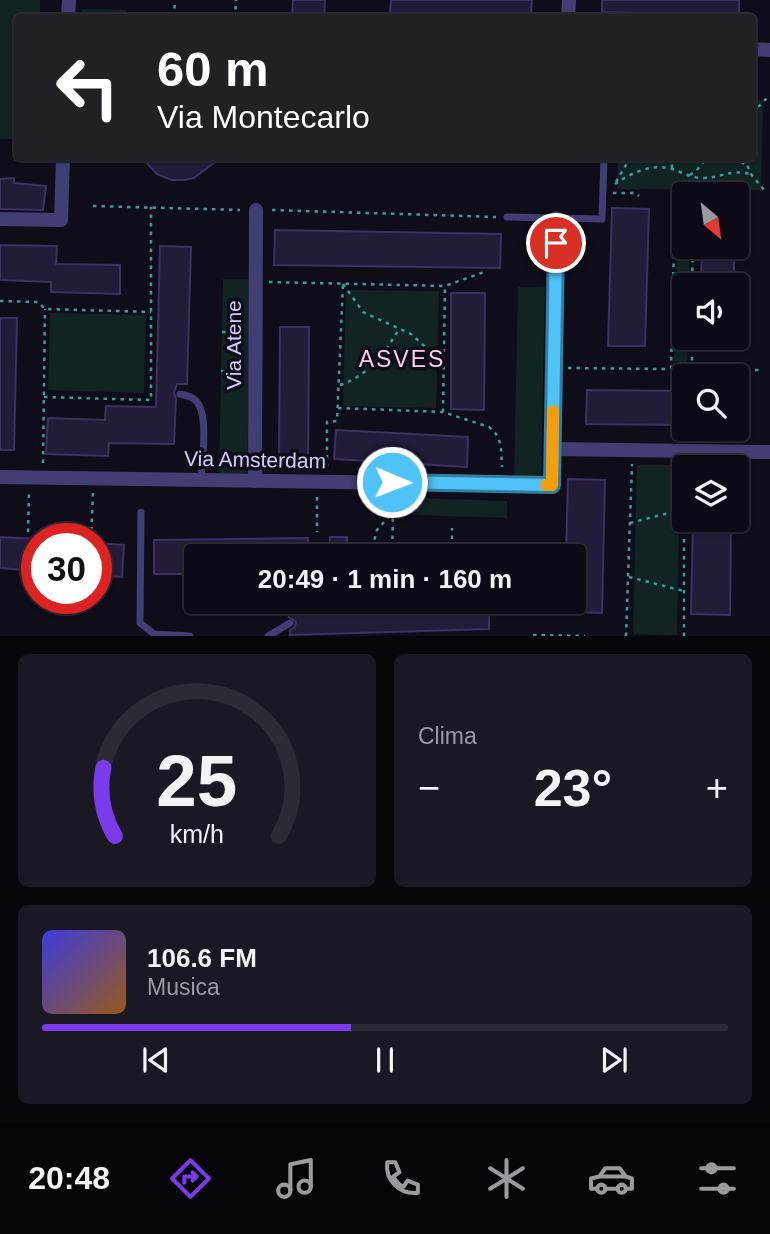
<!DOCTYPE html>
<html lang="it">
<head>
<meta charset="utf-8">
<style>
	:root { --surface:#0c0a14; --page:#1a1822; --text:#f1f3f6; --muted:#9a9aa0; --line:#2c2b34; --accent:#7c3aed }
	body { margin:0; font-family:Helvetica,sans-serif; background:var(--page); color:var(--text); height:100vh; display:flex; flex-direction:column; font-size:26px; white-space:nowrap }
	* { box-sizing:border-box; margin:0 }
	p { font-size:23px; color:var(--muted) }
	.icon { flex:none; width:38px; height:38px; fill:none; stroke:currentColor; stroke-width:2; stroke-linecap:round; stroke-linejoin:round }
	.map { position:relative; height:636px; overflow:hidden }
	.side { display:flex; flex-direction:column; gap:18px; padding:18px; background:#07060b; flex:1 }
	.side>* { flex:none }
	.hud { position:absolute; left:14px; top:14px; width:742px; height:147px; border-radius:7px; box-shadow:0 2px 5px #0004,0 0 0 2px var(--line); background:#202124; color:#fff; overflow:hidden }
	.needle { width:46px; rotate:151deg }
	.fabs { position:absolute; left:672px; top:182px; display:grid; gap:14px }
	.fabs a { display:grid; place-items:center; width:77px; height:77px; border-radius:7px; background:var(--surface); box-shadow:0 2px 5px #0004,0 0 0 2px var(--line); font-size:35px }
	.speed { position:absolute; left:21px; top:523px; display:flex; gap:14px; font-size:35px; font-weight:700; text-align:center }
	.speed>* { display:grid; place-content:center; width:91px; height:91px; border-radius:50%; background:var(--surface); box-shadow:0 2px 5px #0004,0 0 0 2px var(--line); line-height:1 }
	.speed .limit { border:10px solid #d22; background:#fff; color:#111 }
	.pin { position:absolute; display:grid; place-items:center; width:60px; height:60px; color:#fff; margin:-30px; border:4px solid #fff; border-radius:50%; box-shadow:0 2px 7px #0007 }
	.me { position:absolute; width:77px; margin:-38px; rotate:91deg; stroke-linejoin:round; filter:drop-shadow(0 0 5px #0008) }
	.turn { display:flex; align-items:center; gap:24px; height:147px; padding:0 28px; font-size:32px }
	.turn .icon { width:91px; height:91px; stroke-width:2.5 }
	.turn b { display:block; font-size:49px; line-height:60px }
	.big { font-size:52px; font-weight:800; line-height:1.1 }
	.side .tile { flex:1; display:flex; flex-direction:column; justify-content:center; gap:10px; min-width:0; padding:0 24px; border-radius:10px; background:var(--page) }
	.side .dial { align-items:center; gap:0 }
	.dial svg { height:182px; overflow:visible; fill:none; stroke:var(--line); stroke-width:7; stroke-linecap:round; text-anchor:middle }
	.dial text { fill:var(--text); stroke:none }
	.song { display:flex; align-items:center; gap:21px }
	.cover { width:84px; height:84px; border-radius:10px; background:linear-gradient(135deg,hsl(240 70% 55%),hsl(30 70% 35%)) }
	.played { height:7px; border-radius:4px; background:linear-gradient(90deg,var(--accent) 45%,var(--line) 45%) }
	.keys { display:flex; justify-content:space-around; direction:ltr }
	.heat { display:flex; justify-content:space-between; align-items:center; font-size:38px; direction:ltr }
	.side .tiles { flex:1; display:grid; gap:18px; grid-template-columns:1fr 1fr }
	.tile:last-child { grid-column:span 2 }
	.trip { position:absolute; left:184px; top:544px; width:402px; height:70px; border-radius:7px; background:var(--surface); box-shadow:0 2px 5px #0004,0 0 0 2px var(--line); font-weight:800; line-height:70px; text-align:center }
	.tabs { display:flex; height:112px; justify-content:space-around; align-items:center; background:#050408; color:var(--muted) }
	.tabs .icon { width:49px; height:49px }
	.tabs .selected { color:var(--accent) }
	.tabs b { font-size:32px; color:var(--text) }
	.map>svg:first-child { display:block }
</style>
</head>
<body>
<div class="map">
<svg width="770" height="636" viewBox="0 0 770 636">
	<rect width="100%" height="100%" fill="#100d1a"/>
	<!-- green -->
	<g fill="#112323">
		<path d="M0 0H40V17L18 18 17 139H0Z"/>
		<path d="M82 9 127 10V17H81Z"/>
		<path d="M753 100H763L761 190 617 189 618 158H752Z"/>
		<path d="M677 254 689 255V285H684V338H688L687 362H674Z"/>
		<path d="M223 279H251L247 473H219Z"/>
		<path d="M518 287H545L541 479H514Z"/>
		<path d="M346 290 439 291 436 408 343 406Z"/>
		<path d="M50 313 146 315 144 393 48 390Z"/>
		<path d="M637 465H680L677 635 633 634Z"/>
		<path d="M392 497 507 501V518L413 515Z"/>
	</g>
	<!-- building -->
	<g fill="#221c39" stroke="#3c3162" stroke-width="2">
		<path d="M293 0H325L324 18H292Z"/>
		<path d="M391 0H532L531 13H475L474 18H413V14L390 13Z"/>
		<path d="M602 0H739V16L602 12Z"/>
		<path d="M142 158H220L194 178 184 180H171L157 174Z"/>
		<path d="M14 178V183L46 186 43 210 0 209V179Z"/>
		<path d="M612 208 649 209 645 346H608Z"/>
		<path d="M275 230 501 234 500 268 274 265Z"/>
		<path d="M0 245 57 246 56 264 120 265V294L51 292V282L0 280Z"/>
		<path d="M160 246 191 247 187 384H177L174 393 176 398 174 444 109 443 108 456 46 454 48 418 105 420 106 406 156 407Z"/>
		<path d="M702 247H734V285H701Z"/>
		<path d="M451 293H485L484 410 451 409Z"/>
		<path d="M0 318H17L14 450H0Z"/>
		<path d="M280 327H309L308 463H279Z"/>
		<path d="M587 390 684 391V425L586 424Z"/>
		<path d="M336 430 468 437 467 467 334 459Z"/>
		<path d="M568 479 605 480 602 613 574 612V556H566Z"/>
		<path d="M693 520H731L730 615 691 614Z"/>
		<path d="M0 537 37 539V571L0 568Z"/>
		<path d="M330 537H347V556H329Z"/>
		<path d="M308 538V556H196V574H154V540Z"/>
		<path d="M96 543 124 545 122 577 96 575Z"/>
		<path d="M289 602H489V629L290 635V630L295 627 296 622 289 617Z"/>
	</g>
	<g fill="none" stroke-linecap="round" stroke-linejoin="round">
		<!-- path -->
		<g stroke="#3b9e9b" stroke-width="2.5" stroke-dasharray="3.5 5" stroke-linecap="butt">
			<path d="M174 17 175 0"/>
			<path d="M235 18 236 0"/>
			<path d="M752 113 767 98"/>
			<path d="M734 158 748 166"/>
			<path d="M744 158 751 174 764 190"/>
			<path d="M672 168V158"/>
			<path d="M690 175 696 171 707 158"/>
			<path d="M616 182 630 158"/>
			<path d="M615 184C631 173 652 163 672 169 682 172 690 178 703 178 721 178 729 169 751 174"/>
			<path d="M613 193H635L639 196"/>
			<path d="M93 206 240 210"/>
			<path d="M272 210 496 217"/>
			<path d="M269 282 445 286 484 272"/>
			<path d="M343 284 363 312 411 334 431 352 444 353"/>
			<path d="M0 301 38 302 45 309 151 312"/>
			<path d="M222 332H241"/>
			<path d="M568 368 761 370"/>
			<path d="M671 369 674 247H693L692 285"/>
			<path d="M692 369V338"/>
			<path d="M221 371 241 372"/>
			<path d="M340 385C369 375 384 354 399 329"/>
			<path d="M44 397 151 400V207"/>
			<path d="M338 408 443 412 489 427C503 437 501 452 502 467"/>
			<path d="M443 412 445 286"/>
			<path d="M43 463 45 309"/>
			<path d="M327 467V422L337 421 343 284"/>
			<path d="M317 497V532"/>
			<path d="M630 523 684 509"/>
			<path d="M28 532 29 494"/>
			<path d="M91 539 93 493"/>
			<path d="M370 556 377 530 393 512"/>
			<path d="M392 556 393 512"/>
			<path d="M452 556V528"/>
			<path d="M629 577 684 591"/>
			<path d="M533 635 585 636"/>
			<path d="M626 636 632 464"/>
			<path d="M684 636V467"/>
		</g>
		<!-- lane -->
		<g stroke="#423e74" stroke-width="7">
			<path d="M507 217 602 219 604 158"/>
			<path d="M180 394C188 396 195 397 199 405 208 422 202 461 201 480"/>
			<path d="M141 512 140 623 154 634 190 636"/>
			<path d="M268 636 290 623"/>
		</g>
		<!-- street -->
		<g stroke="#423e74" stroke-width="14">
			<path d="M68 18 69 0"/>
			<path d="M568 18 569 0"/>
			<path d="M752 49 770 50"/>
			<path d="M0 219 61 220 63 158"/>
			<path d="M553 449 770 452"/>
			<path d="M0 477 552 485 556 218"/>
			<path d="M255 481 256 210"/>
		</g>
	</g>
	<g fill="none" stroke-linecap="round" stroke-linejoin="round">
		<defs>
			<path id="route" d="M392 482 552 485 556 243"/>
		</defs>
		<!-- route casing -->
		<use href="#route" stroke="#337fa1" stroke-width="18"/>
		<!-- route -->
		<use href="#route" stroke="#4fc3f7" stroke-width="12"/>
		<!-- slow -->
		<path stroke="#f59e0b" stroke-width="12" d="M546 485H552L553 411"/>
	</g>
	<g text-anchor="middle" stroke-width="7" stroke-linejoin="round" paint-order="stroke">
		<!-- street labels -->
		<g font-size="21" fill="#d3cdf8" stroke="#100d1a">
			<text transform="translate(234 345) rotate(-90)" y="7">Via Atene</text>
			<text transform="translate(255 460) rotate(1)" y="7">Via Amsterdam</text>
		</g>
		<!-- neighbourhood labels -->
		<g font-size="23" letter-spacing="2" fill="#f9cfe8" stroke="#100d1a">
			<text x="402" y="367">ASVES</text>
		</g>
	</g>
</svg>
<div class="fabs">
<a><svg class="needle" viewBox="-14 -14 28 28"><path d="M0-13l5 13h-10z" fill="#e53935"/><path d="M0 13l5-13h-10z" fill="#9a9aa0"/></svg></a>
<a><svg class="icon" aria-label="sound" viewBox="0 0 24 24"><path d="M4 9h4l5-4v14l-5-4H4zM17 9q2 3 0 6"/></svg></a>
<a><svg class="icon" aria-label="search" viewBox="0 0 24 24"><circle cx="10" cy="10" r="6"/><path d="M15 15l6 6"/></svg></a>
<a><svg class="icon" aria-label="layers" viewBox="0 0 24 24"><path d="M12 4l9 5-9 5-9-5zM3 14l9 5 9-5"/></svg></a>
</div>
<div class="speed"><div class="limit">30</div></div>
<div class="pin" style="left:556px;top:243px;background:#d93025"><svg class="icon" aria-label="arrive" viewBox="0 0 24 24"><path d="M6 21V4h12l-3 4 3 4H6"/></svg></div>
<svg class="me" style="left:392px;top:482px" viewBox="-20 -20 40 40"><circle r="17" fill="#4fc3f7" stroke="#fff" stroke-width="3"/><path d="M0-11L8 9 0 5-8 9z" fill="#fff"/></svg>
<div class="trip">20:49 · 1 min · 160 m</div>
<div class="hud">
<div class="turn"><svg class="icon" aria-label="left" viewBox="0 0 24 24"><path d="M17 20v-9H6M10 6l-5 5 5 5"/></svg><div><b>60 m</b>Via Montecarlo</div></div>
</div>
</div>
<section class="side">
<div class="tiles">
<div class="tile dial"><svg viewBox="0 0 100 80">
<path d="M14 69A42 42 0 1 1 86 69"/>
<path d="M14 69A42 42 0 0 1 9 39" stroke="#7c3aed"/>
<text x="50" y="56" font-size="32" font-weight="700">25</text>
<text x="50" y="72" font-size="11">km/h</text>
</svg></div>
<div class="tile"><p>Clima</p>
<div class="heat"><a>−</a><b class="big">23°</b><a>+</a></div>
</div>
<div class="tile">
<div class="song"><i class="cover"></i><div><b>106.6 FM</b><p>Musica</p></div></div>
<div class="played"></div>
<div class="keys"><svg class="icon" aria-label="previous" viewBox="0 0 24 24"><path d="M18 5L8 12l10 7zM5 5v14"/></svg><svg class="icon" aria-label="pause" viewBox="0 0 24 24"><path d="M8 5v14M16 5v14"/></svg><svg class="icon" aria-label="next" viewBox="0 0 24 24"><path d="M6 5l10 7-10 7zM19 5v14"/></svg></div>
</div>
</div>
</section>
<nav class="tabs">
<b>20:48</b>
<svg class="icon selected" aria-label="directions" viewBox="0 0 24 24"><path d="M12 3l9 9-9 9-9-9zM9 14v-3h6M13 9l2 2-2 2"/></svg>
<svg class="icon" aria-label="music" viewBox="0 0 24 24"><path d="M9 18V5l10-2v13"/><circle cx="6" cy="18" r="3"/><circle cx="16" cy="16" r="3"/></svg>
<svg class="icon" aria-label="phone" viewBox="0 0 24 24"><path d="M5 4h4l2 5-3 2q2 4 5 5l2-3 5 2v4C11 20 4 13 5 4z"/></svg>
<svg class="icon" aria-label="climate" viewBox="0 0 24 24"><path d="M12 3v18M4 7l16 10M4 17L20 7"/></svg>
<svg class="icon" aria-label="car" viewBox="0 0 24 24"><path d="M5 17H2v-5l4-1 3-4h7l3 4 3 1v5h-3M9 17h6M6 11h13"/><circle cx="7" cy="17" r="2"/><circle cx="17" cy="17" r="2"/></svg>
<svg class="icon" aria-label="filters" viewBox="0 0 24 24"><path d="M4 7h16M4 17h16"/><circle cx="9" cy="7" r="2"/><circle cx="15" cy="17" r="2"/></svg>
</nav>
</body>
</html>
